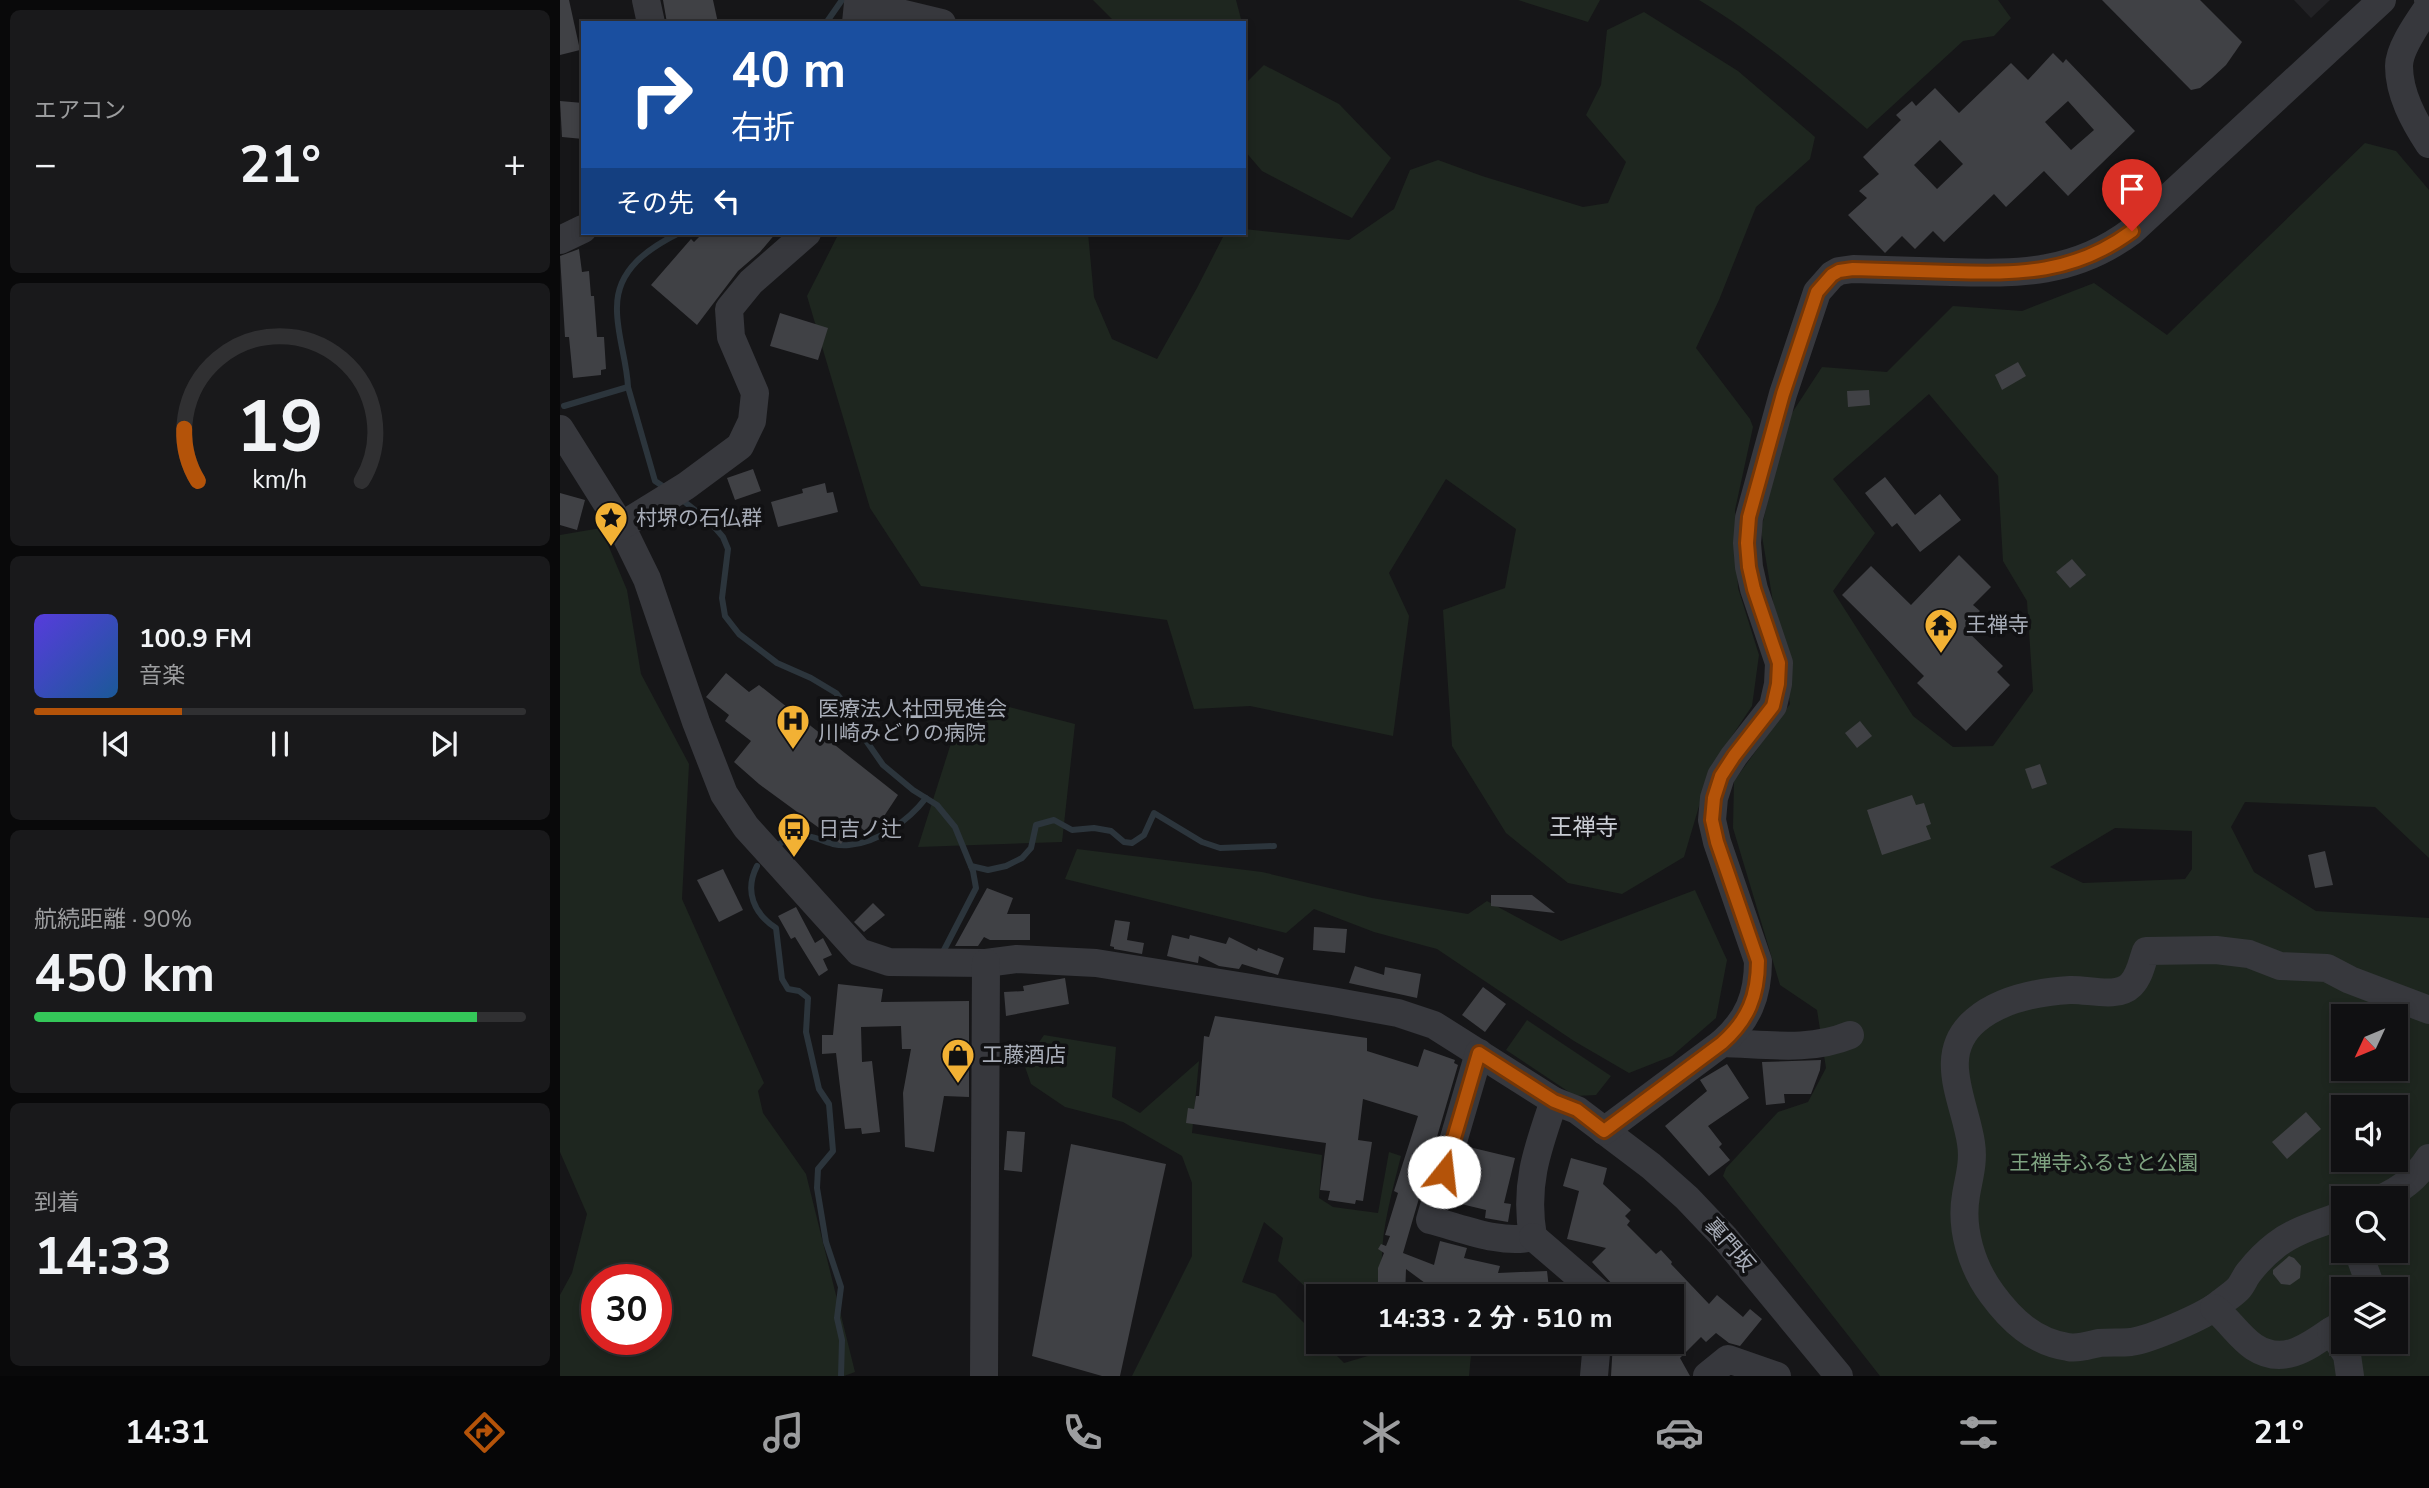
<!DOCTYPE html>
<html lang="ja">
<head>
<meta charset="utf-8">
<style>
	:root { --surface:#101012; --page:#19191b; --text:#f1f3f6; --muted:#9c9d9f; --line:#303032; --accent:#b45309 }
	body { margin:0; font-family:"Nunito Sans","Noto Sans JP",sans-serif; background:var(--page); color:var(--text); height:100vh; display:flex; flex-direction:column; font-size:26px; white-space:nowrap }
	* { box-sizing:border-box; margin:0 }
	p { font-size:23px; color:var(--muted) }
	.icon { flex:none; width:38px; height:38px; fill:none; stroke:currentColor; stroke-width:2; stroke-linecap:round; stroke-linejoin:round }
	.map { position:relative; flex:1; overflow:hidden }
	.sheet { display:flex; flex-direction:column; gap:10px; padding:10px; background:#09090a; width:560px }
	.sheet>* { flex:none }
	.top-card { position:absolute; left:21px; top:21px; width:665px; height:214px; border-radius:0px; box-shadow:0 4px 10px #0003,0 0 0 2px var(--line); background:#1a4fa0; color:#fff; overflow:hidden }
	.needle { width:46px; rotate:226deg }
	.controls { position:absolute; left:1771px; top:1004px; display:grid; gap:14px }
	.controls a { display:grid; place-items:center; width:77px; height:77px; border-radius:0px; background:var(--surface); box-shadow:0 4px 10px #0003,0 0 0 2px var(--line); font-size:35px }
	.speed { position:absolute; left:21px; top:1264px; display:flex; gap:14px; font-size:35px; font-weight:700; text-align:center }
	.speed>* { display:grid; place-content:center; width:91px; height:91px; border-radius:50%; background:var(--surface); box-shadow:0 4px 10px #0003,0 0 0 2px var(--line); line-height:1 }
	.speed .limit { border:10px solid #d22; background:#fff; color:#111 }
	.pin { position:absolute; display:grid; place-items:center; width:60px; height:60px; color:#fff; margin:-72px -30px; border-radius:50% 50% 50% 0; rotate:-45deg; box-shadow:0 0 7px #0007 }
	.pin .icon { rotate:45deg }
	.me { position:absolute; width:77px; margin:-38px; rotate:16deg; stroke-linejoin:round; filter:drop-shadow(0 0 5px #0008) }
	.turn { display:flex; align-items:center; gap:24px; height:147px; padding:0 35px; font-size:32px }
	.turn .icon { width:91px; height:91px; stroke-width:2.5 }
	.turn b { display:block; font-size:49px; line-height:60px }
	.then { display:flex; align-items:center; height:66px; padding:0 35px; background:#0003; gap:14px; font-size:26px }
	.big { font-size:52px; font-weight:700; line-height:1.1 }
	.sheet .card { flex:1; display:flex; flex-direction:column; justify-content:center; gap:10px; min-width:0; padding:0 24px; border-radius:10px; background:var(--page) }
	.sheet .dial { align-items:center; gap:0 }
	.dial svg { height:182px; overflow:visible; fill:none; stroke:var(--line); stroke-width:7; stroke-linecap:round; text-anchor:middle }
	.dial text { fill:var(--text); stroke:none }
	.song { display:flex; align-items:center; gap:21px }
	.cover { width:84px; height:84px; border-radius:10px; background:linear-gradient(135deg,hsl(250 70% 55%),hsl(210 70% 35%)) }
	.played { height:7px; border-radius:4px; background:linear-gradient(90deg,var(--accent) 30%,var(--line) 30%) }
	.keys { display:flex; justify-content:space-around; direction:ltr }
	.heat { display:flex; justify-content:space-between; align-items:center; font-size:38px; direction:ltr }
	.charge { height:10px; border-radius:5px; background:linear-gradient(90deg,#34c759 90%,var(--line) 0) }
	.trip { position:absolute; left:746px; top:1284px; width:378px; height:70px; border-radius:0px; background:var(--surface); box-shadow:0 4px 10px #0003,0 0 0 2px var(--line); font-weight:700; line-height:70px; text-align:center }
	.tab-bar { display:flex; height:112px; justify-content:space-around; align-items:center; background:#060607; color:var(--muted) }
	.tab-bar .icon { width:49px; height:49px }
	.tab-bar .current { color:var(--accent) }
	.tab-bar b { font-size:32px; color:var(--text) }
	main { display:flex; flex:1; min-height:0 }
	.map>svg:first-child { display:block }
</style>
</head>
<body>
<main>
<section class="sheet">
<div class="card"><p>エアコン</p>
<div class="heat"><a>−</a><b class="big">21°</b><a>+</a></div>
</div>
<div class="card dial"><svg viewBox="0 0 100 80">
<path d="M14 69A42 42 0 1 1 86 69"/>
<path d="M14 69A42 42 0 0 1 8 46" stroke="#b45309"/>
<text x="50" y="56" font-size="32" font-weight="700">19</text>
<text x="50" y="72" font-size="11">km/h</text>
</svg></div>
<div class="card">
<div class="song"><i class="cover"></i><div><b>100.9 FM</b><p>音楽</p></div></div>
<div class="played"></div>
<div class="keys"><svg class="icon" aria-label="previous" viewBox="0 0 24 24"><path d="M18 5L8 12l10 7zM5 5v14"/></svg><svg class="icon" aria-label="pause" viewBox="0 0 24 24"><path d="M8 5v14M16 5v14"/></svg><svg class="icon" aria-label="next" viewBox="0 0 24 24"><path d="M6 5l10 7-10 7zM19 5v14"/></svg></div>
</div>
<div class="card"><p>航続距離 · 90%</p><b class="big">450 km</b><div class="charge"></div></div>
<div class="card"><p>到着</p><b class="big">14:33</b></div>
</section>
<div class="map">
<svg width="1869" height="1376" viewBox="0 0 1869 1376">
	<rect width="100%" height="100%" fill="#161618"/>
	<!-- built -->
	<path fill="#222225" d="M1734 0H1770L1751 18Z"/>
	<!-- green -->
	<g fill="#1e261f" fill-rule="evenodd">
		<path d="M533 0H676L682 23H556Z"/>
		<path d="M958 0H1040L1028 22Z"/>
		<path d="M1139 0H1438L1451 18 1434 36 1403 41 1307 129C1251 81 1202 38 1139 0Z"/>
		<path d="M1084 12 1178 71 1255 137 1250 159 1196 207 1159 300 1136 348 1190 419 1193 427 1175 510 1178 588 1199 655 1192 706 1150 769 1124 857 1062 894 1008 883 946 833 892 746 883 610 945 588 956 529 886 479 829 573 849 616 833 736 690 706 634 709 607 620 361 586 310 508 247 296 279 233H528L534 297 552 339 597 359 637 288 665 233H684V229L789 240 834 209 850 170 878 160 922 176 1023 207 1048 203 1066 162 1026 115 1041 85 1047 30Z"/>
		<path d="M704 65 779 104 831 158 792 218 702 171 684 150V85Z"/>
		<path d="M1805 143 1836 151 1869 190V858L1815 807 1685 802 1671 827 1694 872 1756 911 1869 918V1376H1320L1163 1176 1166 1168 1218 1112 1248 1102 1266 1068 1257 1010 1220 985 1173 828 1174 781 1230 704 1201 530 1226 422 1262 367 1327 372 1393 306 1462 311 1534 283 1607 335ZM1369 394 1438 476 1443 561 1467 601 1473 691 1433 746 1393 747 1353 716 1273 591 1315 533 1273 479ZM1555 828 1632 831V869L1625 879 1523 883 1490 867ZM1783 1017H1836V1069H1783ZM1783 1108H1836V1160H1783ZM1783 1199H1836V1251H1783ZM1783 1290H1836V1342H1783Z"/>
		<path d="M41 528 67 590 81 674 129 764 122 899 204 1083 198 1091 203 1113 246 1174 295 1372 284 1376H0V1295L12 1273 27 1214 0 1152V535ZM37 1279H96V1339H37Z"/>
		<path d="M406 696 515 724 502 842 358 847Z"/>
		<path d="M517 849 702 872 812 898 908 914 927 901 1001 941 1135 890 1167 960 1156 1018 1112 1056 1069 1073 1014 1041 877 949 814 932 754 909 726 933 505 879Z"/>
		<path d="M967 1020 1051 1076 1036 1095 1015 1096 946 1050Z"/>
		<path d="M484 1035 556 1047 552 1097 580 1113 639 1061 632 1133 762 1155 759 1198 773 1207 818 1213 829 1152 841 1156C830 1201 814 1252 826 1297H758V1299L718 1261 723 1238 704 1222 682 1282 715 1294 758 1337V1342H763L784 1363 811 1355H911L909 1376H572L632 1256V1183L622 1156 563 1122 505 1107 471 1084 464 1064Z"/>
	</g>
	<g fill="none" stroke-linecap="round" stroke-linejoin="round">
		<!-- stream -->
		<g stroke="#2c353c" stroke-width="6">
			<path d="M266 23 282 0"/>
			<path d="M4 406 68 387"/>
			<path d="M107 489 95 481 68 387C67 361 56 332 57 307 57 269 89 248 119 233"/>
			<path d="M121 499 150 522 163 537 168 549 162 598 165 616 179 634 217 663 251 678 276 693 289 709 307 742 323 765 353 790 377 805 395 827 413 871 416 888 384 950"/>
			<path d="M218 845C251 822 258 848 289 845 318 843 349 820 366 798"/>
			<path d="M197 866C184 891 194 914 216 928L222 979 228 989 239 991 248 998 246 1032 259 1089 269 1104 273 1151 258 1169 257 1188 266 1242 281 1287 277 1318 282 1340 281 1376"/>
			<path d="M411 866 428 870 446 866 462 858 471 848 476 825 494 820 512 830 534 828 551 831 564 842 572 843 584 835 594 813 642 842 660 848 714 846"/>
		</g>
	</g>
	<!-- building -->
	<g fill="#404145" fill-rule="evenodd">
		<path d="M0 0H9L20 50 0 55Z"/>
		<path d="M103 0H153L158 23H107Z"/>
		<path d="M1542 0H1640L1682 42 1666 65 1652 78 1640 88 1631 90Z"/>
		<path d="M1493 53 1503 63 1506 59 1575 131 1508 196 1484 171 1446 207 1434 194 1384 242 1373 231 1355 249 1342 236 1325 253 1288 215 1307 198 1299 191 1319 174 1303 157 1341 120 1336 115 1352 101 1356 106 1375 88 1399 113 1451 63 1468 80ZM1508 101 1534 130 1511 150 1485 122ZM1380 140 1403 164 1377 189 1354 165Z"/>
		<path d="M0 101 23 103V139L2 137Z"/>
		<path d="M143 233H216L200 252 178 271 137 325 91 285 131 239 134 242Z"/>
		<path d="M19 249 22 272 29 271 31 296H34L37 337H44L46 369 41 370V375L13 378 9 337H5L0 256Z"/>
		<path d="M220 313 268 328 258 360 210 346Z"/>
		<path d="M1458 362 1466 376 1442 390 1435 375Z"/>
		<path d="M1309 390 1310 405 1288 407 1287 391Z"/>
		<path d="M193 469 201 491 175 500 167 478Z"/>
		<path d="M1325 477 1355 515 1380 494 1401 520 1360 552 1337 523 1332 527 1305 493Z"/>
		<path d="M265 483 267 493 273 492 278 512 218 527 211 502 243 493 242 489Z"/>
		<path d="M0 493 25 500 17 530 0 525Z"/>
		<path d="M1399 555 1431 587 1413 605 1420 611 1404 628 1443 666 1437 672 1450 685 1406 731 1357 683 1364 676 1282 595 1311 566 1351 605Z"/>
		<path d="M1512 559 1526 575 1510 588 1496 572Z"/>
		<path d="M166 673 189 692 199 685 338 795 311 836 295 823 281 844 199 784 174 762 191 741 165 721 169 715 146 697Z"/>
		<path d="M1300 721 1312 736 1297 748 1285 733Z"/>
		<path d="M1480 764 1487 784 1472 789 1465 769Z"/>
		<path d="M1352 795 1356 805 1364 803 1371 824 1366 826 1371 839 1322 855 1307 810Z"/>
		<path d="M1765 851 1773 885 1755 888 1748 855Z"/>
		<path d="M163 869 183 910 159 922 137 880Z"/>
		<path d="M427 888 453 898 447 914H470V940H430L424 937 418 946H395Z"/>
		<path d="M931 895H972L995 913 931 906Z"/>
		<path d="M313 903 325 915 304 932 294 922Z"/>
		<path d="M236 907 255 943 263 938 272 955 263 959 268 970 259 976 235 937 231 939 218 916Z"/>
		<path d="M555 920 570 922 567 940 584 943 582 954 554 949V947L550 946Z"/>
		<path d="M754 927 787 929 785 953 753 950Z"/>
		<path d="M612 935 629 939 630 935 666 944 669 937 697 951 698 948 724 958 718 975 682 964 679 969 659 966 639 956 638 963 623 960 607 956Z"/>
		<path d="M795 966 824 975 825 967 861 974 857 998 789 983Z"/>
		<path d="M505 978 509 1004 446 1016 444 992 464 991 463 986Z"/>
		<path d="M278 984 323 989 321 1002 409 1001V1097L384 1096 374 1152 345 1147 343 1093 351 1049H342L341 1026 301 1027 302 1062 312 1061 320 1132 302 1134 301 1128 285 1129 276 1053 262 1054V1035H273Z"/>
		<path d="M923 987 946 1004 925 1032 902 1015Z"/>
		<path d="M655 1016 807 1038V1051L858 1067 864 1049 895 1060 894 1063 898 1065 843 1253 874 1265 880 1241 907 1248 904 1258 940 1266 938 1273 987 1271 990 1297H884L846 1269 845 1297H818V1268L824 1253 818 1249 821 1244 826 1246 830 1236 825 1235 838 1193 834 1191 858 1116 803 1099 798 1140 812 1142 803 1201 796 1200 795 1204 768 1200 770 1191 760 1190 766 1143 626 1123 628 1108 634 1109 636 1096H639L644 1036 649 1037Z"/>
		<path d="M1261 1060 1260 1070 1251 1094H1224L1225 1103 1206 1105 1202 1062Z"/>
		<path d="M1167 1064 1189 1098 1148 1126 1162 1144 1159 1147 1170 1160 1149 1176 1105 1126 1147 1091 1140 1080Z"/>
		<path d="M1746 1112 1761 1129 1727 1159 1712 1142Z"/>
		<path d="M447 1131 465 1132 462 1172 444 1170Z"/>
		<path d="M511 1144 606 1164 560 1376H542L472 1356Z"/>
		<path d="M909 1147 955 1158 944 1203 951 1204 948 1222 925 1218 926 1210 893 1202 899 1182 902 1183Z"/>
		<path d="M1011 1158 1047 1168 1043 1184 1071 1210 1065 1216 1070 1221 1067 1225 1096 1254 1101 1250 1112 1262 1111 1264 1149 1304 1157 1295 1183 1317 1190 1309 1202 1319 1180 1346 1169 1343 1156 1333 1146 1342 1141 1337 1120 1358 1130 1376H1051L1053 1342H1111V1297H1064L1032 1262 1046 1248 1007 1239 1019 1191 1003 1186Z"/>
		<path d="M1729 1256 1734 1258 1741 1266 1740 1278 1730 1285 1721 1284 1713 1274V1270Z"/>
	</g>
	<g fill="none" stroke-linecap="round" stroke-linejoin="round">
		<!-- minor -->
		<g stroke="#37383d" stroke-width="28">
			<path d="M86 0 91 23"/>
			<path d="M1868 0 1869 6C1859 21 1839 48 1839 66 1839 94 1854 121 1869 144"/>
			<path d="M296 23 298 3 382 23"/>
			<path d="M0 240 23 229"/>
			<path d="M0 429 61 526 87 579 136 722 164 794 186 827 299 952 329 962 426 963 457 959 536 963 772 1001 838 1013 874 1025 994 1101 1017 1110 1091 1166 1127 1198 1165 1238 1279 1376"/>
			<path d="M61 526 126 486 180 446 192 421 195 393 171 337 169 309 191 282 247 233"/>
			<path d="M1162 1043C1205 1044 1249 1052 1290 1035"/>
			<path d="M919 1053 870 1220C902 1228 941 1245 973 1237 964 1185 977 1150 994 1101"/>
			<path d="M1044 1131 1162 1043C1188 1020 1198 996 1198 961L1157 842 1152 820 1154 798 1161 776 1174 756 1213 706 1218 684 1219 663 1194 589 1189 567 1187 543 1189 518 1223 394 1257 292 1272 275 1279 271 1293 269C1326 270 1358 271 1391 272 1459 274 1515 274 1572 231L1822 0"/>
			<path d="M1820 1199C1842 1189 1856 1178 1869 1158"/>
			<path d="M1783 1215C1761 1223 1735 1230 1716 1245 1707 1252 1697 1262 1690 1271 1685 1276 1683 1284 1678 1289 1672 1295 1664 1300 1658 1305 1642 1317 1591 1339 1571 1342 1560 1343 1550 1342 1539 1343 1530 1345 1517 1349 1508 1347 1474 1342 1451 1320 1432 1294 1412 1267 1400 1229 1406 1195 1409 1177 1414 1162 1411 1143 1405 1101 1375 1054 1416 1020 1441 999 1478 992 1510 990 1528 989 1557 999 1571 985 1580 976 1582 962 1586 951L1656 950 1689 954 1720 966 1767 968 1790 980 1869 1010"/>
			<path d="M973 1237 1043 1297"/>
			<path d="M1798 1251 1812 1290"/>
			<path d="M1654 1308C1668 1319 1679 1337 1694 1347 1723 1366 1748 1347 1771 1331"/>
			<path d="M1783 1324 1771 1331 1787 1355 1790 1376"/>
			<path d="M424 1376 426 963"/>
			<path d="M1034 1376 1037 1342"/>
			<path d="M1147 1376 1168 1359 1217 1376"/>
		</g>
	</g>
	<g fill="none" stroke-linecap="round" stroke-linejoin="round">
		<defs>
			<path id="route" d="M884 1172 919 1053 994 1101 1017 1110 1044 1131 1162 1043C1188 1020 1198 996 1198 961L1157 842 1152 820 1154 798 1161 776 1174 756 1213 706 1218 684 1219 663 1194 589 1189 567 1187 543 1189 517 1223 394 1257 292 1272 275 1279 271 1293 269C1326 270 1358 271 1391 272 1459 274 1514 274 1572 231"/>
		</defs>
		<!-- route casing -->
		<use href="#route" stroke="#753606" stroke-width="18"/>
		<!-- route -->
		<use href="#route" stroke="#b45309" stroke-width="12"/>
	</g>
	<!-- icons -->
	<defs>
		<symbol id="sight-pin" viewBox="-11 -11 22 30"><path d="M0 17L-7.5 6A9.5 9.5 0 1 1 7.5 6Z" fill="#f2b134" stroke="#111113"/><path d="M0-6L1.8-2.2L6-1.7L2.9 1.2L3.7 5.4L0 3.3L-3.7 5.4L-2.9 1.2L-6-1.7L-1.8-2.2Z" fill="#111"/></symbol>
		<symbol id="temple-pin" viewBox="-11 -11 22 30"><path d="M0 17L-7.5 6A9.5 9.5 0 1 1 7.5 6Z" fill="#f2b134" stroke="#111113"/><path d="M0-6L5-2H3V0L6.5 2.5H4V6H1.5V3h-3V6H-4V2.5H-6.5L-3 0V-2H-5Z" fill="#111"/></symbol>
		<symbol id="hospital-pin" viewBox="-11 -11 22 30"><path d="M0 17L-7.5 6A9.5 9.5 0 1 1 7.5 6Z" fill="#f2b134" stroke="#111113"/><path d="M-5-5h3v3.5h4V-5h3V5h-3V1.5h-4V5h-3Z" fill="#111"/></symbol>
		<symbol id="bus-pin" viewBox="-11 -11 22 30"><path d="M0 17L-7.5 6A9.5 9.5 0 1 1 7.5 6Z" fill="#f2b134" stroke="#111113"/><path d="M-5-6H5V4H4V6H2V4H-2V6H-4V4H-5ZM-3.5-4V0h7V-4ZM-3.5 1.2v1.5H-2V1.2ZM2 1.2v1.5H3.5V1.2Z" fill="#111"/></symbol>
		<symbol id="shop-pin" viewBox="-11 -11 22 30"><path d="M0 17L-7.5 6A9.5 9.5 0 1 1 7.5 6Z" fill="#f2b134" stroke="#111113"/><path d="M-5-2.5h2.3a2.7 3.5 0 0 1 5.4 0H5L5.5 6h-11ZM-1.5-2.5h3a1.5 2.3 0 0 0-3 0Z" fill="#111"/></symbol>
	</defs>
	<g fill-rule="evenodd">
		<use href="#sight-pin" x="32" y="499" width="38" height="52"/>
		<use href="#temple-pin" x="1362" y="606" width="38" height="52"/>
		<use href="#hospital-pin" x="214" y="702" width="38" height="52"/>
		<use href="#bus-pin" x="215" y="810" width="38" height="52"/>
		<use href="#shop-pin" x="379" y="1036" width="38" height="52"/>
	</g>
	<g text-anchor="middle" stroke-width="7" stroke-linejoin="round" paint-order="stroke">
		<!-- poi labels -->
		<g font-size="21" fill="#a8adb8" stroke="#111113" text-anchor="start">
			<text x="76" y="525">村堺の石仏群</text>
			<text x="1406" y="632">王禅寺</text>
			<text x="258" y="716">医療法人社団晃進会<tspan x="258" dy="24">川崎みどりの病院</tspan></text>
			<text x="258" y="836">日吉ノ辻</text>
			<text x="422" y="1062">工藤酒店</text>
		</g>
		<!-- park labels -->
		<g font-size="21" fill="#7fa381" stroke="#111113">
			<text x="1544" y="1170">王禅寺ふるさと公園</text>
		</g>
		<!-- street labels -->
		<g font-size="21" fill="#a8adb8" stroke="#111113">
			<text transform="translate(1170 1245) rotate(49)" y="7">裏門坂</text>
		</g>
		<!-- neighbourhood labels -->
		<g font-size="23" fill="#c9ccd4" stroke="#111113">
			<text x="1024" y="835">王禅寺</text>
		</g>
	</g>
</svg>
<div class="controls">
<a><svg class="needle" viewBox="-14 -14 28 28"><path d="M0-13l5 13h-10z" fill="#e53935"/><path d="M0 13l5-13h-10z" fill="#9c9d9f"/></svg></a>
<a><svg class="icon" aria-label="sound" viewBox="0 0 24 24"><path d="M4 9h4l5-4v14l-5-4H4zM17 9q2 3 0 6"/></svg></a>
<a><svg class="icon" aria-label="search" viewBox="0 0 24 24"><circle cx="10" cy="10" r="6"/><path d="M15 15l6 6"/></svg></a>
<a><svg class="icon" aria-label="layers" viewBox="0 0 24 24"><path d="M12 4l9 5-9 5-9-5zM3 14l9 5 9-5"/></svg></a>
</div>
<div class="speed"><div class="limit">30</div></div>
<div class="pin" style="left:1572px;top:231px;background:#d93025"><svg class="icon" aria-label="arrive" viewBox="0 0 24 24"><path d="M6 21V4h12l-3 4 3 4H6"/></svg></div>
<svg class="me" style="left:884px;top:1172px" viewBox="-20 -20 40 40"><circle r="19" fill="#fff"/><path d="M0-13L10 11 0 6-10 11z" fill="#b45309"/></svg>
<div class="trip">14:33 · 2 分 · 510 m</div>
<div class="top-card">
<div class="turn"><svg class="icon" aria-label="right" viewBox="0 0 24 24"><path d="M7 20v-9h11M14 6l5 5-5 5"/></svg><div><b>40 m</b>右折</div></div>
<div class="then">その先<svg class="icon" aria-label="left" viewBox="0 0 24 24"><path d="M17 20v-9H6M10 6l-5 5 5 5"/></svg></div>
</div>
</div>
</main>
<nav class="tab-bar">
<b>14:31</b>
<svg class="icon current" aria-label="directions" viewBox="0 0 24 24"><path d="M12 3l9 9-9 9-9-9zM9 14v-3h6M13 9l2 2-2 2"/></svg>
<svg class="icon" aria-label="music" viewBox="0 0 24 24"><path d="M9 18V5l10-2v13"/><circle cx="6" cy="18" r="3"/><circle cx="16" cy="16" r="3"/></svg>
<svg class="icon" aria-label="phone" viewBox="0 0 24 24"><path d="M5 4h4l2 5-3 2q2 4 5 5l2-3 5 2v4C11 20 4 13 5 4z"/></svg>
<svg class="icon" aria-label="climate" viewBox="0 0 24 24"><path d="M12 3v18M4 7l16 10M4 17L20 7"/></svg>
<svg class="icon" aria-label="car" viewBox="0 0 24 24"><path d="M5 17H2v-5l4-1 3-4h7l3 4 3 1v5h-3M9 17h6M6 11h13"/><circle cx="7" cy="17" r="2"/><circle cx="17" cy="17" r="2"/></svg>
<svg class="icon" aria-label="filters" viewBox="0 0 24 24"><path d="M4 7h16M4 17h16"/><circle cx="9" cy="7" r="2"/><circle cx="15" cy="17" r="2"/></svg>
<b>21°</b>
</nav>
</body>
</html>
